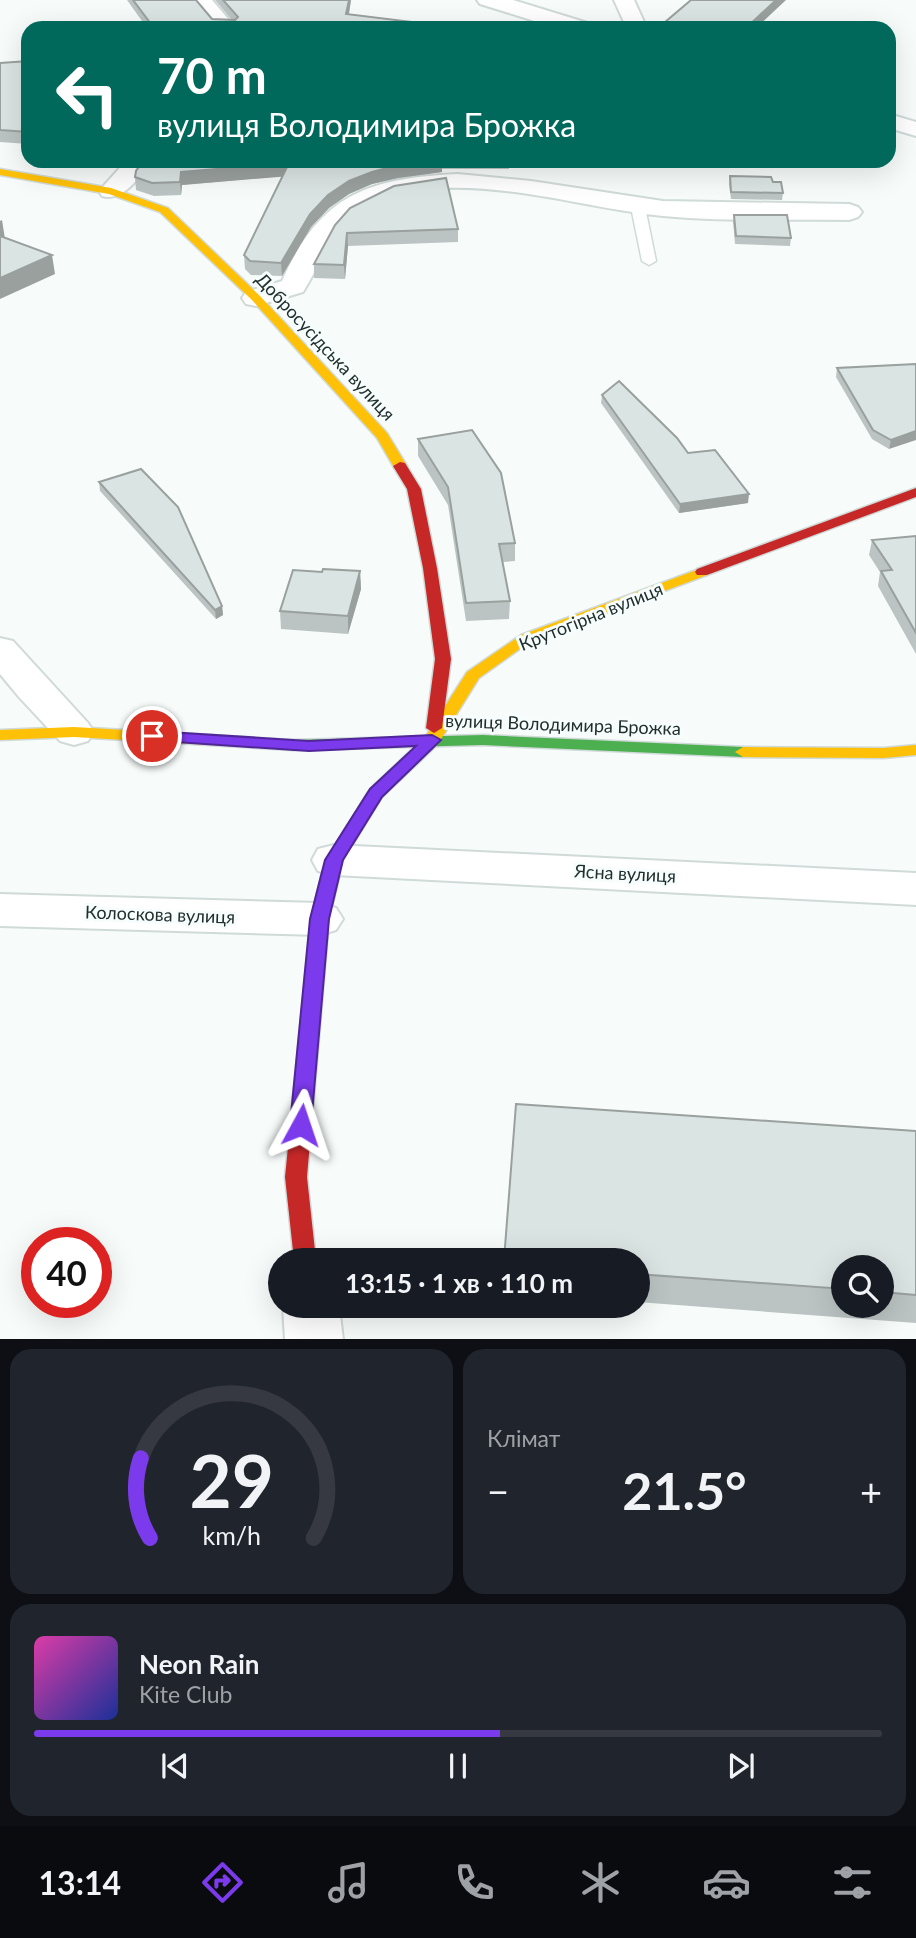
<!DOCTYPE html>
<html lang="uk">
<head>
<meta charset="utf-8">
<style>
	:root { --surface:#171b24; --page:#20242c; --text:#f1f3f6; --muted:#9ea1a6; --line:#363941; --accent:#7c3aed }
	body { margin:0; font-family:Lato,sans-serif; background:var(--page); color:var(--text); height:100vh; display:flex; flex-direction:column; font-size:26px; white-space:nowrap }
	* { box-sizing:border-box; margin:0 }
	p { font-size:23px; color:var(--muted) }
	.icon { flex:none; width:38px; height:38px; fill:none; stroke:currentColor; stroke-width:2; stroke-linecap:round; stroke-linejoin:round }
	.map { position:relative; height:1339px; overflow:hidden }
	.side { display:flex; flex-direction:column; gap:10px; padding:10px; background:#0d0f14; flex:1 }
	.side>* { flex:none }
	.banner { position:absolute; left:21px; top:21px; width:875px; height:147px; border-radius:21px; box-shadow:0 7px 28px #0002; background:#00695c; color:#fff; overflow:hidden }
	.buttons { position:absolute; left:831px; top:1255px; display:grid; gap:14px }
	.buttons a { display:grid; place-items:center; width:63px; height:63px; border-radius:50%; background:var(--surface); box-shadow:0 7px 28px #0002; font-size:35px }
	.speed { position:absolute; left:21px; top:1227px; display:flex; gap:14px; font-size:35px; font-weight:700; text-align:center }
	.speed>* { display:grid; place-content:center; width:91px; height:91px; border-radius:50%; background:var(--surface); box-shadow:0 7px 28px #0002; line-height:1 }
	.speed .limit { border:10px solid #d22; background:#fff; color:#111 }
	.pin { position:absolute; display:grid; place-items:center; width:60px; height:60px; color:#fff; margin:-30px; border:4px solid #fff; border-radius:50%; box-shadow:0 2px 7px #0007 }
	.me { position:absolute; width:77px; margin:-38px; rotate:5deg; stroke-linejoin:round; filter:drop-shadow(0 0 5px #0008) }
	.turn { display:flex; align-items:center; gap:24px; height:147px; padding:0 21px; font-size:32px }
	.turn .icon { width:91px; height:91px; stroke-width:2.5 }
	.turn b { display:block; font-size:49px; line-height:60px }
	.big { font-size:52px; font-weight:700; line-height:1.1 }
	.side .widget { flex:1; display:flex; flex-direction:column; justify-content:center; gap:10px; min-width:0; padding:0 24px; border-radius:21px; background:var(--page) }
	.side .dial { align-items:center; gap:0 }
	.dial svg { height:182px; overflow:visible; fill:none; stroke:var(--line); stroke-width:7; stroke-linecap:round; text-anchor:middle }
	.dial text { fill:var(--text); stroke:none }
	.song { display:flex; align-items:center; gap:21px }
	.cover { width:84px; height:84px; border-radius:10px; background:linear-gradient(135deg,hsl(320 70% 55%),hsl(230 70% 35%)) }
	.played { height:7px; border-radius:4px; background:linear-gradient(90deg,var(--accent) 55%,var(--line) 55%) }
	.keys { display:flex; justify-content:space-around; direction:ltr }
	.heat { display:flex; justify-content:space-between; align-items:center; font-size:38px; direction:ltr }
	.side .tiles { flex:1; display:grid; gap:10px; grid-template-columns:1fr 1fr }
	.widget:last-child { grid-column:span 2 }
	.trip { position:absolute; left:268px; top:1248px; width:382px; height:70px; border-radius:35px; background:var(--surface); box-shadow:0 7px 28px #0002; font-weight:700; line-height:70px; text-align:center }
	.tab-bar { display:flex; height:112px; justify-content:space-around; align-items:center; background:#090b0e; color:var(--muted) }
	.tab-bar .icon { width:49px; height:49px }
	.tab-bar .active { color:var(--accent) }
	.tab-bar b { font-size:32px; color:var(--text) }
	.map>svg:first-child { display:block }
</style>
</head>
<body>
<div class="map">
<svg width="916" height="1340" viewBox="0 0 916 1340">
	<rect width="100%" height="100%" fill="#f7fcfb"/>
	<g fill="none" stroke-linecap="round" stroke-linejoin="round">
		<defs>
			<path id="lane" d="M638 203 645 207 656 261 649 265 642 261 631 207Z"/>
			<g id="street">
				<path d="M191 0H212L236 28H215Z"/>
				<path d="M477 0H513L591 24 594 28H557L480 4Z"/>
				<path d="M614 0H634L645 24 642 28H618L624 22Z"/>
				<path d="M889 114 916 122V136L889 128Z"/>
				<path d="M126 161H151C140 177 123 202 102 196L99 191Z"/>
				<path d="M458 174 531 181 663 201 849 204 858 207 862 212 858 217 849 220C787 219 725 222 663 216 573 208 443 160 360 211 328 230 322 263 303 292L256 306 246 304 242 298 246 292 282 281C320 194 369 178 458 174Z"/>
				<path d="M0 638 13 641 88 723 94 732 88 741 74 745 60 741 19 697 0 674Z"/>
				<path d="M334 845 916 873V905L334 875 318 871 312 860 318 849Z"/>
				<path d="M0 894 320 903 336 908 343 919 336 930 320 935 0 926Z"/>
				<path d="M283 1306H339L343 1340H285Z"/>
			</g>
			<path id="fast" d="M483 735 743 747 751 752 743 757 483 745 293 750 285 745 293 740Z"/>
			<g id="slow">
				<path d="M0 169 111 188 168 208 260 296 387 433 407 466 405 469H395L377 438 252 300 160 212 109 194 0 175Z"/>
				<path d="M702 568 709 572 707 575 531 641 479 678 438 744 382 797 345 857H333L330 853 370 789 426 736 467 672 521 635Z"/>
				<path d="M74 727 293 740 301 745 293 750 74 737 0 740V730Z"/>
				<path d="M916 745V755L884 758 743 757 735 752 743 747 884 748Z"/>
			</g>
			<g id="jam">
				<path d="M400 462 405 463 421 489 437 568 451 659 442 728 434 733 426 728 435 659 423 568 407 489 393 466Z"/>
				<path d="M916 488V497L707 575H697L695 572 697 569Z"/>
				<path d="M339 847 345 849 348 853 343 861 329 919 307 1177 316 1260H294L285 1177 311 919 325 860 333 849Z"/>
			</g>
		</defs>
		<!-- lane casing -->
		<use href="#lane" stroke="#d0dad8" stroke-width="3"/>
		<!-- street casing -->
		<use href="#street" stroke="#d0dad8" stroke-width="4"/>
		<!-- fast casing -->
		<use href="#fast" stroke="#d0dad8" stroke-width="3"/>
		<!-- slow casing -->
		<use href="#slow" stroke="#d0dad8" stroke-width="3"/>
		<!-- jam casing -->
		<use href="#jam" stroke="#d0dad8" stroke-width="3"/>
		<!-- lane -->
		<use href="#lane" fill="#fefffe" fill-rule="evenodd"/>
		<!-- street -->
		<use href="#street" fill="#fefffe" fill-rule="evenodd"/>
		<!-- fast -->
		<use href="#fast" fill="#4caf50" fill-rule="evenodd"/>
		<!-- slow -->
		<use href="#slow" fill="#ffc107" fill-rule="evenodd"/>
		<!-- jam -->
		<use href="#jam" fill="#c62828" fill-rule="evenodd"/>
	</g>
	<!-- wall -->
	<g fill="#bbc4c2" fill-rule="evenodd">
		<path d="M127 0H196L212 19 232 20 215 0H351L349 14 461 28H147Z"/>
		<path d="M28 61V144L0 142V63Z"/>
		<path d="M143 161H509V169H442V172L398 178 372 184 349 194 329 208 311 227 282 276 251 275 245 269 244 255 282 176 182 185 181 195 154 196 136 190 135 177Z"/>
		<path d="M730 176 773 182 783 193 782 200 731 199 729 184Z"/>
		<path d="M734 215 791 238 790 246 735 244 733 222Z"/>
		<path d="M335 225 458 229V242L348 246 345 279 314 278V264Z"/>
		<path d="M916 364 889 449 872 439 836 377 837 368Z"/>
		<path d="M602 395 688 453 748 503 679 513 601 403Z"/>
		<path d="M418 439 515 543V561L503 562 510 601 509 619 466 621 448 505 418 456Z"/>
		<path d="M99 482 222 606 223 615 216 619 100 491Z"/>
		<path d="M916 536V654L878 586 880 572 869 555 872 540Z"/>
		<path d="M360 571 361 589 348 634 281 629 280 611 322 572Z"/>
		<path d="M916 1131V1323L637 1302V1260ZM844 1267H882V1306H844Z"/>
	</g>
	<!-- shaded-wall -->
	<g fill="#99a09e">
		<path d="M349 0H351L347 25 346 14Z"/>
		<path d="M776 0H786L756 28H746Z"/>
		<path d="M433 161H442V172L398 178 372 184 349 194 329 208 311 227 282 276 281 263 310 214 328 195 349 181 372 172 398 165Z"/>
		<path d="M289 163 290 176 182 185 181 195 180 182 181 172Z"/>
		<path d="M2 220 5 239 0 241V221Z"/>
		<path d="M347 233 348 246 345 279 344 265Z"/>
		<path d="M52 255 55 274 0 299V278Z"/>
		<path d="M916 431V440L889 449 891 440Z"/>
		<path d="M749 494 748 503 679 513 680 504Z"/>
		<path d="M360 571 361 589 348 634V616Z"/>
		<path d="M222 606 223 615 216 619 215 610Z"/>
	</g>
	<!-- building -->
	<g fill="#dae4e2" stroke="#99a09e" stroke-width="2">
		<path d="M133 0H196L212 19 235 20 238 17 223 0H349L346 14 461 28H154Z"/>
		<path d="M691 0H776L746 28H658Z"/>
		<path d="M28 61V132L0 130V63Z"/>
		<path d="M143 161H433L398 165 372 172 349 181 328 195 310 214 281 263 250 261 244 255 289 163 181 172 180 182 152 183 135 177 136 171Z"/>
		<path d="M730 176 771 177 773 182H781L783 193 731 192Z"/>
		<path d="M446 178 458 229 347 233 344 265 314 264 335 225 350 208 394 186Z"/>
		<path d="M734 215H787L791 238 736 236Z"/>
		<path d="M0 236 52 255 0 278Z"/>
		<path d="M916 364V431L891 440 873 430 837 368Z"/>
		<path d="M619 381 677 438 688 453 715 450 749 494 680 504 602 395Z"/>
		<path d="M472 430 501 473 515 543 499 544 510 601 466 603 448 487 418 439Z"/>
		<path d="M141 469 178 507 222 606 215 610 99 482Z"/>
		<path d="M916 536V633L881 571 892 570 872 540Z"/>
		<path d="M323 569 360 571 348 616 280 611 293 570 322 572Z"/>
		<path d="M516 1104 916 1131V1295L882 1292V1267H844V1289L637 1274V1260H504Z"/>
	</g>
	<!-- route -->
	<path fill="#7c3aed" stroke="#51269a" stroke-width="2" d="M152 731 309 741 432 735 441 740 382 797 343 860 329 919 311 1125 308 1131 301 1134 293 1131 290 1125 310 919 325 860 370 789 416 746 309 751 147 740 144 736 147 733Z"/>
	<g text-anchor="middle" stroke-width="6" stroke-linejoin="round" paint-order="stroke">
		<!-- street labels -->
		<g font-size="18" fill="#202f2d" stroke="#f6fdfc">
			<text transform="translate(325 347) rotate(47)" y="6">Добросусідська вулиця</text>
			<text transform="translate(591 617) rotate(-22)" y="6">Крутогірна вулиця</text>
			<text transform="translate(563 725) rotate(2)" y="6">вулиця Володимира Брожка</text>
			<text transform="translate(625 874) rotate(3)" y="6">Ясна вулиця</text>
			<text transform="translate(160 915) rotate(2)" y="6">Колоскова вулиця</text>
		</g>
	</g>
</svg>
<div class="buttons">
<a><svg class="icon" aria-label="search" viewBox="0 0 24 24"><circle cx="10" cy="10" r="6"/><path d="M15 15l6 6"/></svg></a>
</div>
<div class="speed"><div class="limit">40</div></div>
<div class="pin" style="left:152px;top:736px;background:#d93025"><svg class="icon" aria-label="arrive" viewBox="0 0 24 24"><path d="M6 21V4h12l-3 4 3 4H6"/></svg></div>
<svg class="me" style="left:301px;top:1125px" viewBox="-20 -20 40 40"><path d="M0-17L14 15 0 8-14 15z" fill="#7c3aed" stroke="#fff" stroke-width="4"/></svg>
<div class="trip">13:15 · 1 хв · 110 m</div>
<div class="banner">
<div class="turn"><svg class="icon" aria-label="left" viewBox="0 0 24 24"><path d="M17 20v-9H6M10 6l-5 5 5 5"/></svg><div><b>70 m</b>вулиця Володимира Брожка</div></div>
</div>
</div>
<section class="side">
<div class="tiles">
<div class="widget dial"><svg viewBox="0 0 100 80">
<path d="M14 69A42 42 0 1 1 86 69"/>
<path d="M14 69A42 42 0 0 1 10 34" stroke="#7c3aed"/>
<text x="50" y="56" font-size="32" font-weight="700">29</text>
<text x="50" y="72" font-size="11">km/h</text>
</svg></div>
<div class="widget"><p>Клімат</p>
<div class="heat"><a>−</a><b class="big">21.5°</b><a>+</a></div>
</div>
<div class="widget">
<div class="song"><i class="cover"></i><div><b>Neon Rain</b><p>Kite Club</p></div></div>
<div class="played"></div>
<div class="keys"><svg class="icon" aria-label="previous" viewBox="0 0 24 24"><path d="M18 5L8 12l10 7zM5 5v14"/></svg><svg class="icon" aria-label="pause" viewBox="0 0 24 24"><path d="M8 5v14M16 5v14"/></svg><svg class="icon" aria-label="next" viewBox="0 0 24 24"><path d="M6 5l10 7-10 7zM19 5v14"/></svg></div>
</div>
</div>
</section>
<nav class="tab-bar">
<b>13:14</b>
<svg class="icon active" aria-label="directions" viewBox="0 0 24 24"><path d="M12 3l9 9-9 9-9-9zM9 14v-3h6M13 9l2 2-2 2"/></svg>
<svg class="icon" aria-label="music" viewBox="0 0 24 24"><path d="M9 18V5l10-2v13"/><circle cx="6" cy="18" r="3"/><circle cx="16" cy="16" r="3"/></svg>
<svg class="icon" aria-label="phone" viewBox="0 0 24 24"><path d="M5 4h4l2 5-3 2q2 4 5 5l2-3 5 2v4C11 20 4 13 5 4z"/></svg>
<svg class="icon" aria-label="climate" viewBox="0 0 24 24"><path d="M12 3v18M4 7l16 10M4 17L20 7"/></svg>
<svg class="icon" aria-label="car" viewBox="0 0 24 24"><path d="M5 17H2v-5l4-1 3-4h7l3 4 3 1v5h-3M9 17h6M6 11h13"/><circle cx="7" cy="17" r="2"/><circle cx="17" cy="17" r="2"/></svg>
<svg class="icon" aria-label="filters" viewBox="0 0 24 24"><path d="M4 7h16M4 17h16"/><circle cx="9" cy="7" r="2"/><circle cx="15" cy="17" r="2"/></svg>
</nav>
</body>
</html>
